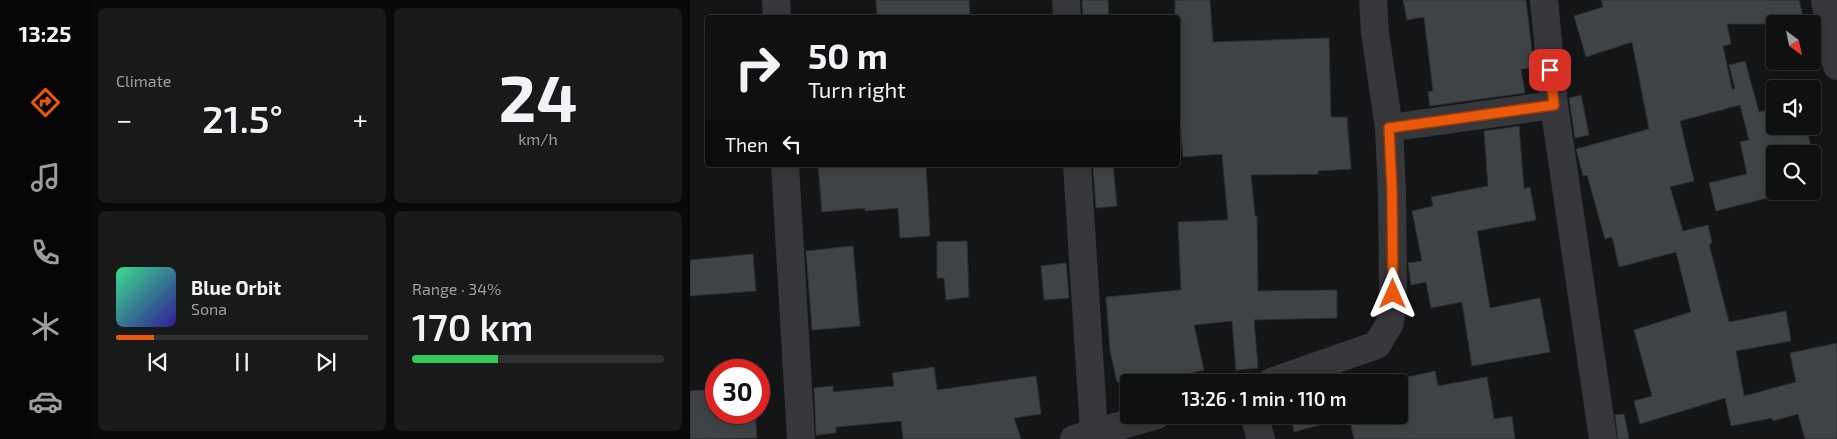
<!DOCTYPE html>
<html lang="en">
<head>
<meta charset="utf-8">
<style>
	:root { --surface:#0f1010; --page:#181919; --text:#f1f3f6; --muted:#9b9d9f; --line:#2f3030; --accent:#ea580c }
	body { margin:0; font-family:"Exo 2",sans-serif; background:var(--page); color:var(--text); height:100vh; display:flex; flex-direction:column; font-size:19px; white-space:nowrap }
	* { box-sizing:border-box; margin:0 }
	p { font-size:16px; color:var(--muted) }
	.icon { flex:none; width:28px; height:28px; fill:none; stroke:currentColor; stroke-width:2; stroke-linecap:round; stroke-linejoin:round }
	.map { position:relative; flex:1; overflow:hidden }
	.drawer { display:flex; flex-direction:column; gap:8px; padding:8px; background:#080909; width:600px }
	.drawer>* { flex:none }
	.hud { position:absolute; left:15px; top:15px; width:475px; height:152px; border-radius:5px; box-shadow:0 2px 12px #0003,0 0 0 1px var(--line); background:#0f1010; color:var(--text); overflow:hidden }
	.needle { width:32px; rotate:147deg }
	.controls { position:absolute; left:1076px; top:15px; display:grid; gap:10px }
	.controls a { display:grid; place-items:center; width:55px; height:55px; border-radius:5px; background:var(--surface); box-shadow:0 2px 12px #0003,0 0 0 1px var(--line); font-size:25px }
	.speed { position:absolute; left:15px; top:359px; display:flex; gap:10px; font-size:25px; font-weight:700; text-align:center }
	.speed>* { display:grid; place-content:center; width:65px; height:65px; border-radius:50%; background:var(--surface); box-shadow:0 2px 12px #0003,0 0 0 1px var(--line); line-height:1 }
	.speed .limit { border:8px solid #d22; background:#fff; color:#111 }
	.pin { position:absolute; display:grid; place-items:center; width:42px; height:42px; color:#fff; margin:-21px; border-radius:10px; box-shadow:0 2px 8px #0006 }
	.me { position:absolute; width:55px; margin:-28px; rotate:0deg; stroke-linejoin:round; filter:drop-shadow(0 0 4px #0008) }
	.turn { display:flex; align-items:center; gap:18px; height:105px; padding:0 20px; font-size:22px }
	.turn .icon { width:65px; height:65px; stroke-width:2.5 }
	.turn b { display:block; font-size:35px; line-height:42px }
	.then { display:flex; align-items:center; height:48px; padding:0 20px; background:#0003; gap:10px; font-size:19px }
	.big { font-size:38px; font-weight:600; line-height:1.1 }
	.drawer .widget { flex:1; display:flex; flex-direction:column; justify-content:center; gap:8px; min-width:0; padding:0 18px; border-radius:8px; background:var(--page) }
	.drawer .dial { align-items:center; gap:0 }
	.dial b { font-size:65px; line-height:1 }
	.song { display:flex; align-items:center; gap:15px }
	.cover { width:60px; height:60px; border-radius:8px; background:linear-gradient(135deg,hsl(150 70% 55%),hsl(250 70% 35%)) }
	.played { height:5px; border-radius:2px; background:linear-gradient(90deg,var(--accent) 15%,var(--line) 15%) }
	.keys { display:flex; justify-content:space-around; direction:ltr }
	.heat { display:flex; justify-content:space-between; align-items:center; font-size:28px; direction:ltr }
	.charge { height:8px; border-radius:4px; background:linear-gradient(90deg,#34c759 34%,var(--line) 0) }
	.drawer .tiles { flex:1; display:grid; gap:8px; grid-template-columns:repeat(2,1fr) }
	.trip { position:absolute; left:430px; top:374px; width:288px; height:50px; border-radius:5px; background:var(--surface); box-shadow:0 2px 12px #0003,0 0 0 1px var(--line); font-weight:600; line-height:50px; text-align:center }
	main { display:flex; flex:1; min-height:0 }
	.tabs { display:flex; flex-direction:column; width:90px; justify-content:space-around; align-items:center; background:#060606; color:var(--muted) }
	.tabs .icon { width:35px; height:35px }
	.tabs .current { color:var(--accent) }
	.tabs b { font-size:22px; color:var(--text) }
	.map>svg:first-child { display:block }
</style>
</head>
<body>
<main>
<nav class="tabs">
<b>13:25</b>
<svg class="icon current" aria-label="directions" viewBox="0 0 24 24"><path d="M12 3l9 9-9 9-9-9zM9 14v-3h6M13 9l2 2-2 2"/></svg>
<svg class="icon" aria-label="music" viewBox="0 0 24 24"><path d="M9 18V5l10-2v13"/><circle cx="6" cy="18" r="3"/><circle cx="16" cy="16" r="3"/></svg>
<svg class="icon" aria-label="phone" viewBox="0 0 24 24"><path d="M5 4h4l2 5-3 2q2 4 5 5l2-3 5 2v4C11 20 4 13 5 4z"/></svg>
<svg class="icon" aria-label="climate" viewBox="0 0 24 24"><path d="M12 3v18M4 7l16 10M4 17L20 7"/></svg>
<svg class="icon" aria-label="car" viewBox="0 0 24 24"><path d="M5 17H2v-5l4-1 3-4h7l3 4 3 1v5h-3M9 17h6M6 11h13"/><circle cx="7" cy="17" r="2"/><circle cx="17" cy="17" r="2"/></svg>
</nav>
<section class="drawer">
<div class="tiles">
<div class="widget"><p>Climate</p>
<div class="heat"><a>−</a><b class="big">21.5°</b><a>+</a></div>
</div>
<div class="widget dial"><b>24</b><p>km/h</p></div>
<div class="widget">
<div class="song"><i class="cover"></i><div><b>Blue Orbit</b><p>Sona</p></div></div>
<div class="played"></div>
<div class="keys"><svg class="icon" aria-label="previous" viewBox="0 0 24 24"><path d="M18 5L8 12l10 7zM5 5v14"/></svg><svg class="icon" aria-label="pause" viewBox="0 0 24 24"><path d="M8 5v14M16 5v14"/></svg><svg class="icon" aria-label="next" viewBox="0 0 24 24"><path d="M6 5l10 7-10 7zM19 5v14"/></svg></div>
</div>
<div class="widget"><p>Range · 34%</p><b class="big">170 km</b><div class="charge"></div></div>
</div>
</section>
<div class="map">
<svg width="1147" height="439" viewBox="0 0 1147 439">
	<rect width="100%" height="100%" fill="#141516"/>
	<!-- building -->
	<g fill="#404346" stroke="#2e2f32">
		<path d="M186 0H279L280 18H187Z"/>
		<path d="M392 0H418L419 18H393Z"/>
		<path d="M485 0H520L523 42 639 38 641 117H657L661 169 628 171V174L561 175 565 216H567L568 291 647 290V318L564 320 568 368 546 370 542 321 504 325 514 370 461 382H427L420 351 416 297 491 290 488 222 538 220 532 154 493 157 488 95V18H485Z"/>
		<path d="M713 0H836L844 68 831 69 835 93 740 106 738 92 743 91 734 17 717 20Z"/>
		<path d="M911 0H1109L1115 24H1037L1041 44 1033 46 1042 89H1045L1039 65 1055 61 1069 112 1085 108V126H1117L1122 154H1085V196L1026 211 1019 183 1057 174 1050 142 1059 140 1050 105 990 121 1004 181 980 187 993 231 1018 225 1022 243 1019 244 1039 322 1096 311 1101 341 1046 351 1054 396 1106 382 1100 353 1147 343V439H1115L1108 414 1083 421 1082 418 1041 426 1035 398 950 424 944 401 962 396 944 330 1001 312 986 252 929 267 922 237 915 239 897 175 893 176 886 149 959 129 942 42 896 57 884 16 913 7Z"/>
		<path d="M891 95 899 135 885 138 879 98Z"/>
		<path d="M829 126 834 189 840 187 846 220 787 231 800 308 850 298 860 352 782 366 772 302 741 308 736 282 721 285 718 263 732 261 722 211 743 206 741 197 798 186 794 131Z"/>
		<path d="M128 165H236L240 236 210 238 208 208 175 211V208L132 212Z"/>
		<path d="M423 165 427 206 406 208 403 167Z"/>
		<path d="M277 241 279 297 256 300 254 278H247V242Z"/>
		<path d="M163 246 170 326 122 330 116 251Z"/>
		<path d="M63 254 66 291 0 296V260Z"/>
		<path d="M376 263 379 298 354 300 351 266Z"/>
		<path d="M244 367 247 390 346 376 351 414 324 418 331 439H213L211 421 146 427V433L126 435 124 388 143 386V392L204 386 202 373Z"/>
		<path d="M745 371 748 386 797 377 804 419 822 416 825 439H664L659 417 604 432 601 415H709V382H695Z"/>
		<path d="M26 389V412H65L67 438 0 439V391Z"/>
		<path d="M934 414 939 439H928L925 415Z"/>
	</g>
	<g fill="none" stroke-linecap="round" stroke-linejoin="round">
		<!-- minor -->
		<g stroke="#35373b" stroke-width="28">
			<path d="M86 0 87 18"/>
			<path d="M376 0 377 18"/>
			<path d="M854 0 864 105 913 439"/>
			<path d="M1135 0 1147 66"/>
			<path d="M699 128 864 105"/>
			<path d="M95 165 111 439"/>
			<path d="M387 165 404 432"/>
			<path d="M581 382 687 345 700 323 703 295 702 191 699 128 685 33 683 0"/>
			<path d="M564 415 571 439"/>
			<path d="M384 439 467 415"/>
		</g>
	</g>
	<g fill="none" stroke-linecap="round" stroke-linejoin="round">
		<defs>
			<path id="route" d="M703 294 702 191 699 128 864 105 860 70"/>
		</defs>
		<!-- route casing -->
		<use href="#route" stroke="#983908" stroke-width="12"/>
		<!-- route -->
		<use href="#route" stroke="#ea580c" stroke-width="9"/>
	</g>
</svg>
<div class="controls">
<a><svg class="needle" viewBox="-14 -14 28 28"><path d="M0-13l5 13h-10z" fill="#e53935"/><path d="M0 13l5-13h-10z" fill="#9b9d9f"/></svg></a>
<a><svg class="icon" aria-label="sound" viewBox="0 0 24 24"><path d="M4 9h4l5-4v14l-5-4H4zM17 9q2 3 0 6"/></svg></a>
<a><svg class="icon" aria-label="search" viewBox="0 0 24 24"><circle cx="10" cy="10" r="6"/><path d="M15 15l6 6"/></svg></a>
</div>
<div class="speed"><div class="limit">30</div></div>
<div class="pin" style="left:860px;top:70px;background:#d93025"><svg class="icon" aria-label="arrive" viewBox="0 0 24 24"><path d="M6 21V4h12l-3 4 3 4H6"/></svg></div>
<svg class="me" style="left:703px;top:294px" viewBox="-20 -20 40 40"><path d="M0-17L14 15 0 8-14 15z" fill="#ea580c" stroke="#fff" stroke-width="4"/></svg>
<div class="trip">13:26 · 1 min · 110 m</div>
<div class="hud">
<div class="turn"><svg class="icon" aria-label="right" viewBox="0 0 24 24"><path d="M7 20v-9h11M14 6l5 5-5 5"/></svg><div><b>50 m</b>Turn right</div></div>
<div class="then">Then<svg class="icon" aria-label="left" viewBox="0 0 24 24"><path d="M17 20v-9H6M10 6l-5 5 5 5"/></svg></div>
</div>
</div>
</main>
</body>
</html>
